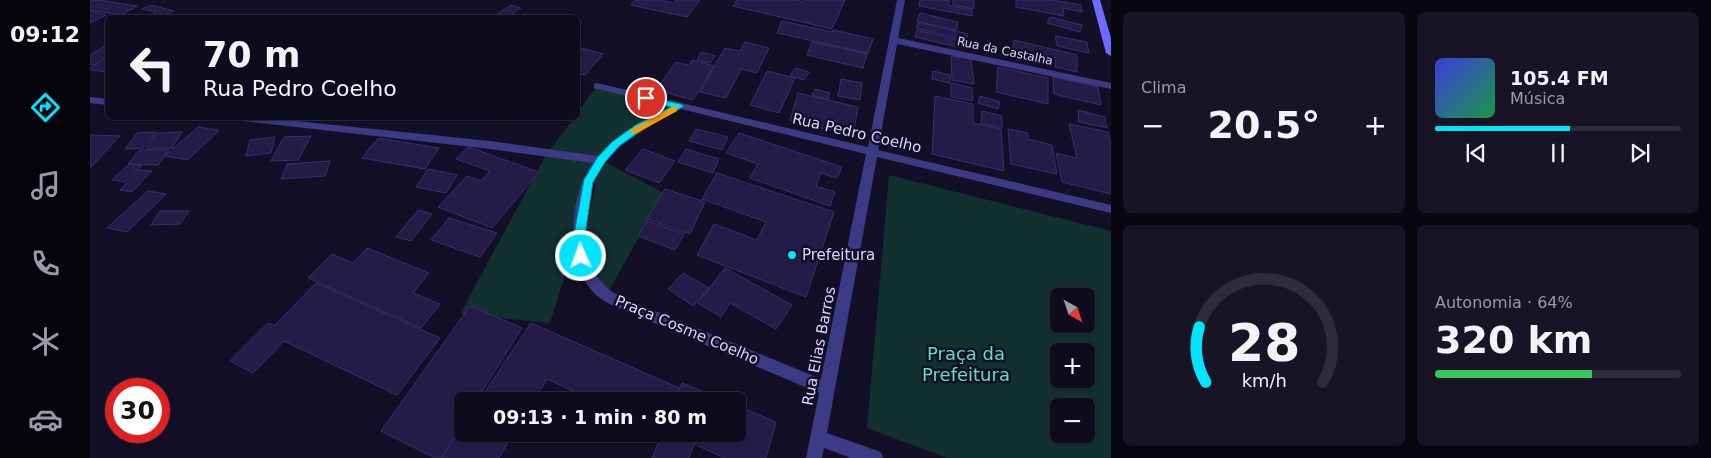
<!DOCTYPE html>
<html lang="pt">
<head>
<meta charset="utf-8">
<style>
	:root { --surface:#0e0b1c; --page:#171425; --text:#f1f3f6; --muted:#9b9ba3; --line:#2e2b3b; --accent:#00e5ff }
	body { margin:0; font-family:"DejaVu Sans",sans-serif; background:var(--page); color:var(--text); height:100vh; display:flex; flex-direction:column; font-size:19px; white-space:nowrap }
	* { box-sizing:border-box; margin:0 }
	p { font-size:16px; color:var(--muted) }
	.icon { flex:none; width:28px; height:28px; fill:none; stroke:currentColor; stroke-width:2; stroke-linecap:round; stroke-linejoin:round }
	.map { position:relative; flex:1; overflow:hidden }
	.side { display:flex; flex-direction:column; gap:12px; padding:12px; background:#08060f; width:600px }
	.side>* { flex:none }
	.hud { position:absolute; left:15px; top:15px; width:475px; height:105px; border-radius:8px; box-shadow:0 1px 4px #0004,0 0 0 1px var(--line); background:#0e0b1c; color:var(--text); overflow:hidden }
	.needle { width:32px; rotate:140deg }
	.fabs { position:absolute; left:960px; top:288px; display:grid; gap:10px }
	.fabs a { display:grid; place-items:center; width:45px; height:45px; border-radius:8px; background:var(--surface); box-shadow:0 1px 4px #0004,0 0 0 1px var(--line); font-size:25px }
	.speed { position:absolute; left:15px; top:378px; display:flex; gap:10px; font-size:25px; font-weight:700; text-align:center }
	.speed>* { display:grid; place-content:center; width:65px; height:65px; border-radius:50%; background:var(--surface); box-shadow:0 1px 4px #0004,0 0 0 1px var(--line); line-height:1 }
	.speed .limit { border:8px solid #d22; background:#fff; color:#111 }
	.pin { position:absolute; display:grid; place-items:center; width:42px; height:42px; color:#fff; margin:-21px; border:2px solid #fff; border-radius:50%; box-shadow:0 1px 5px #0007 }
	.me { position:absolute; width:55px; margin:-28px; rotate:358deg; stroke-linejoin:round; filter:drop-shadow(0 0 4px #0008) }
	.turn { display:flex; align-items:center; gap:18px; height:105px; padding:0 15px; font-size:22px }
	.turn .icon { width:65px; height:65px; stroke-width:2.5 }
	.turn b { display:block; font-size:35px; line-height:42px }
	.big { font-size:38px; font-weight:600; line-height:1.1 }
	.side .card { flex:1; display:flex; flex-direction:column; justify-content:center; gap:8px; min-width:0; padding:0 18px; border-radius:8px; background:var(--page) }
	.side .dial { align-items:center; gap:0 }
	.dial svg { height:130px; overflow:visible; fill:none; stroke:var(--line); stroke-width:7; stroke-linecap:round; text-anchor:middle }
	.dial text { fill:var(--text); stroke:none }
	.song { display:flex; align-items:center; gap:15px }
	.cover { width:60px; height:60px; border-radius:8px; background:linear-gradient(135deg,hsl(240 70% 55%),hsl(140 70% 35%)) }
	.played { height:5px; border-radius:2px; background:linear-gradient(90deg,var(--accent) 55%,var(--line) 55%) }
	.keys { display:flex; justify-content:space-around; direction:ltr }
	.heat { display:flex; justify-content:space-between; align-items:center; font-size:28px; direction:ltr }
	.charge { height:8px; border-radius:4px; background:linear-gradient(90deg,#34c759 64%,var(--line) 0) }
	.side .tiles { flex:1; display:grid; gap:12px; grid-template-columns:repeat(2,1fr) }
	.trip { position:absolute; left:364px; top:392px; width:292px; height:50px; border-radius:8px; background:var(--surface); box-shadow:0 1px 4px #0004,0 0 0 1px var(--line); font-weight:600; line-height:50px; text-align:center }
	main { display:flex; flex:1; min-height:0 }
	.dock { display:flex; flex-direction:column; width:90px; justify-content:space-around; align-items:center; background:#06040b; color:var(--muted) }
	.dock .icon { width:35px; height:35px }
	.dock .active { color:var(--accent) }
	.dock b { font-size:22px; color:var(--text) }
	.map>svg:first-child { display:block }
</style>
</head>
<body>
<main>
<nav class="dock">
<b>09:12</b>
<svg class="icon active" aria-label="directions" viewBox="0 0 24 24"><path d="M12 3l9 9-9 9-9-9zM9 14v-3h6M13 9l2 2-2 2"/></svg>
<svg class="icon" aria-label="music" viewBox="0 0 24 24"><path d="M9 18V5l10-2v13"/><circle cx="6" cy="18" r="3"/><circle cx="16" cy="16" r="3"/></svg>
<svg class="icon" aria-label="phone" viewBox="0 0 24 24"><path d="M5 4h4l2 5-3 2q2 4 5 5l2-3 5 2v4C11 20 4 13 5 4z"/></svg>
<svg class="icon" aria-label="climate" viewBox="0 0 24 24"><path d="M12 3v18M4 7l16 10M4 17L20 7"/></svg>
<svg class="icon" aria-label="car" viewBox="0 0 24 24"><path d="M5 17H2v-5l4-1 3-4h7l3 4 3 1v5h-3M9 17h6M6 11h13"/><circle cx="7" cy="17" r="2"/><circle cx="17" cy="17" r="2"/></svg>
</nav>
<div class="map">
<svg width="1021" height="458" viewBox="0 0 1021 458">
	<rect width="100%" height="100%" fill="#130f26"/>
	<!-- green -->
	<g fill="#12302f" fill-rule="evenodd">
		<path d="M507 86 590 106 511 160 574 193 517 294 491 256 509 167 460 323 370 314 456 155 484 118H488V112Z"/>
		<path d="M799 175 1021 231V458H857L777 428ZM996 296V324H969V296ZM996 351V379H969V351ZM996 406V434H969V406Z"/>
	</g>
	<!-- building -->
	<g fill="#241b47" stroke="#3b2d73">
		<path d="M9 0 47 6 31 15 0 10V1Z"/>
		<path d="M545 0H568L584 3 586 0H610L597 17 541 5Z"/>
		<path d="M647 0H706L714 2 715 0H755L742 29 643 6Z"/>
		<path d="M830 0H859V6L882 10V16L829 6Z"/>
		<path d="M863 0H884V9L863 5Z"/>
		<path d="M926 0H963L991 5 992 12 973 8 974 16 926 7Z"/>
		<path d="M60 5 84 11 71 18H67L60 16 66 12 52 9Z"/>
		<path d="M422 5 431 8 415 18H400Z"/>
		<path d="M0 11 16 15 0 23Z"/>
		<path d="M830 13 868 22 866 30 827 22Z"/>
		<path d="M960 17 992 25 990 32 957 23Z"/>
		<path d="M692 21 742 32 743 30 783 39 778 53 687 33Z"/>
		<path d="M829 22 878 34 876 40 826 28Z"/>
		<path d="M827 30 877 42 876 49 825 37Z"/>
		<path d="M965 36 997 42 999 53 967 46Z"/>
		<path d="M924 40 987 55V72L965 67 966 58 923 48Z"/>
		<path d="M655 42 679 48 667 73 651 69 636 98 610 92 635 48 650 51Z"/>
		<path d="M722 42 777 54 773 68 717 55Z"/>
		<path d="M18 44V57L5 65 0 64V55Z"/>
		<path d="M488 47 513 54 495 75 488 73Z"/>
		<path d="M611 52 625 56 620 63 607 60Z"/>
		<path d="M861 56 881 59 884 84 862 80Z"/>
		<path d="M18 57V72L0 70V68Z"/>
		<path d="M602 60 624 66 603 100 566 90 586 62 599 65Z"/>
		<path d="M908 67 958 78V104L906 92Z"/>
		<path d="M705 68 719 72 714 80 700 76Z"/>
		<path d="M677 71 705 78 689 113 660 105Z"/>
		<path d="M843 71 860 75V83L842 79Z"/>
		<path d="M963 77 1008 87 1011 105 964 94Z"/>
		<path d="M751 79 772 83 770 100 748 96Z"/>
		<path d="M861 83 882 88 883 101 861 97Z"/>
		<path d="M725 89 740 93 738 99 722 95Z"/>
		<path d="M708 93 768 107 763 136 700 121Z"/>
		<path d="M845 96 883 104V123L911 129 914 171 842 154Z"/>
		<path d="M890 96 910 102 908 109 888 103Z"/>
		<path d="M988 110 1015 117 1017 128 989 122Z"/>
		<path d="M892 111 912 116V128L891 123Z"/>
		<path d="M979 124 1018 132 1021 143V194L972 182 966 153 987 158Z"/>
		<path d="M108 127 129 130 98 160 75 156Z"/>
		<path d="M606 129 638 137 632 150 599 141Z"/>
		<path d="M918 129 938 133V139L962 145 967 174 921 164Z"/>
		<path d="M66 132 54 148 35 149 47 133Z"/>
		<path d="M92 132 82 148 56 149 67 133Z"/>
		<path d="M649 133 752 167 747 178 731 173 726 186 745 192 740 206 660 178 668 164 636 153Z"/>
		<path d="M0 135 30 136 0 168Z"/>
		<path d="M221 136 208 160 181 161 194 137Z"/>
		<path d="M185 137 181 153 156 156 160 140Z"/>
		<path d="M288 138 349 148 335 169 272 158Z"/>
		<path d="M378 147 449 172 402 228 348 207 377 176 391 181 400 171 366 159Z"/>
		<path d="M553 149 585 161 569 183 535 170Z"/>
		<path d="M596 149 629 159 623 173 588 162Z"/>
		<path d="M50 150H79L68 165 38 164Z"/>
		<path d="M240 161 235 176 191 179 197 164Z"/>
		<path d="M39 164 52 166 35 182 22 180Z"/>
		<path d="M338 169 367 175 356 193 326 187Z"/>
		<path d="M50 170 62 171 42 192 30 190Z"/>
		<path d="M627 173 744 212 716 297 607 255 624 224 667 240 676 222 612 199Z"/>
		<path d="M575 189 615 202 600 234 557 219Z"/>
		<path d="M58 191 76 194 37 232 17 228Z"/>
		<path d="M328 210 342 214 321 241 306 237Z"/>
		<path d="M70 211H99L90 224 61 225Z"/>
		<path d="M359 218 407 233 390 257 341 240Z"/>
		<path d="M557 221 594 234 585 250 548 236Z"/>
		<path d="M277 248 339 273 323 293 350 304 331 328 218 278 242 254 263 263Z"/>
		<path d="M635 268 702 305 686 329 640 303 631 317 608 303Z"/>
		<path d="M593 273 619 288 603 306 578 289Z"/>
		<path d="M226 283 350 338 307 395 194 341 163 373 140 361 178 323 184 326Z"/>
		<path d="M380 306 432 328 386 401H372V423L351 458H345L291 431Z"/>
		<path d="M441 323 589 388 583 401H505L457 379 443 401H389Z"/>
		<path d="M592 383 637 401H584Z"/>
		<path d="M648 406 686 422 676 458H635L604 444 599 458H562L572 434H648Z"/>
		<path d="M372 427V434H423L409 458H352Z"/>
	</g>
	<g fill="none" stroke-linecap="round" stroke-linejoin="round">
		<!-- street -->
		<g fill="#3d3a85" fill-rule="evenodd">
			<path d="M807 0H815L808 38 1021 83V89L807 44 788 150 1021 205V213L787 157 737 433 791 452 793 458H761L734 448 732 458H716L729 393 526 307C519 304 512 300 506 295 474 265 478 196 503 163L400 149 152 121 147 118H177L400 141 508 156 535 131 581 107 504 88V84L507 83 778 147ZM591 109 776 154 731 379 536 299C528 295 519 291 513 284 487 253 490 193 516 162 536 137 563 124 591 109Z"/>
			<path d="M0 97 18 99V105L0 103Z"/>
		</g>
		<!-- secondary -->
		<path fill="#6f6bff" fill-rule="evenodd" d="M1002 0H1010L1021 38V56L1016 53Z"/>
	</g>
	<!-- route -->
	<path fill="#00e5ff" stroke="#0095a6" d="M553 96 590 104 594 106 553 129 529 146 515 162 503 182 495 235 497 256 495 259H487L484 235 494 180 507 158 522 142 546 125 581 107 553 100Z"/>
	<!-- slow -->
	<path fill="#f59e0b" d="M584 106 587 107V111L547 133 543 134 539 131Z"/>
	<!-- markers -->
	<circle fill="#00e5ff" stroke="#130f26" stroke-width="2" cx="702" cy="255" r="5"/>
	<g text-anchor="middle" stroke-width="5" stroke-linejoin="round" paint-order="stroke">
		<!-- far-street labels -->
		<g font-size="12" fill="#d9d4ff" stroke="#130f26">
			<text transform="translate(915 51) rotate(12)" y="4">Rua da Castalha</text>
		</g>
		<!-- street labels -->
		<g font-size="15" fill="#d9d4ff" stroke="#130f26">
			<text transform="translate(767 133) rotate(13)" y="5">Rua Pedro Coelho</text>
			<text transform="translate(597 330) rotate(23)" y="5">Praça Cosme Coelho</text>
			<text transform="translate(729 346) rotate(-79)" y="5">Rua Elias Barros</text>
		</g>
		<!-- poi labels -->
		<g font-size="15" fill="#d9d4ff" stroke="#130f26" text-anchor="start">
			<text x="712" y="260">Prefeitura</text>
		</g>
		<!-- near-park labels -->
		<g font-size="18" fill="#5fe0c0" stroke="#130f26">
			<text x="876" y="360">Praça da<tspan x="876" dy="21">Prefeitura</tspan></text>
		</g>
	</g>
</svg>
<div class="fabs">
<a><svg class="needle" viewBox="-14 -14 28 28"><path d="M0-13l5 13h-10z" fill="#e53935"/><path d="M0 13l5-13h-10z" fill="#9b9ba3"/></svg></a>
<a>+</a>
<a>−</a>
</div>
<div class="speed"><div class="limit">30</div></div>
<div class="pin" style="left:556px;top:98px;background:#d93025"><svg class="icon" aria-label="arrive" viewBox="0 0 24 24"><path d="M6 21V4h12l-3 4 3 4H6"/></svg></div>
<svg class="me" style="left:491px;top:256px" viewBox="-20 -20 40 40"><circle r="17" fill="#00e5ff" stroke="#fff" stroke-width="3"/><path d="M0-11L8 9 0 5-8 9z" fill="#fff"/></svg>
<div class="trip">09:13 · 1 min · 80 m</div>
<div class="hud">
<div class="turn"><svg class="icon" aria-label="left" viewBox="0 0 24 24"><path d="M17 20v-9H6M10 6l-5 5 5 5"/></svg><div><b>70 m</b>Rua Pedro Coelho</div></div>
</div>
</div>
<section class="side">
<div class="tiles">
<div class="card"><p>Clima</p>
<div class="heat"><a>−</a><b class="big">20.5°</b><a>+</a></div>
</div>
<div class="card">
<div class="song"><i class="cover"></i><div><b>105.4 FM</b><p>Música</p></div></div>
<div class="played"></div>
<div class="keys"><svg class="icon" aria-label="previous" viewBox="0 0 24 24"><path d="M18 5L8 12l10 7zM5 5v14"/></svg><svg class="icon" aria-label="pause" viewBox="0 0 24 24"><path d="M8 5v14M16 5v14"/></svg><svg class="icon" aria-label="next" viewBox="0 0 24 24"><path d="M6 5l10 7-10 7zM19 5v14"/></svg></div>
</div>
<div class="card dial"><svg viewBox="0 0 100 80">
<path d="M14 69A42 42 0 1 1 86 69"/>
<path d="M14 69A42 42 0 0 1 10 35" stroke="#00e5ff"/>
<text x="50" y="56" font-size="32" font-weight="700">28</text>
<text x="50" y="72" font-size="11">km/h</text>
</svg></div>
<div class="card"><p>Autonomia · 64%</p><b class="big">320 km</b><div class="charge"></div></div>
</div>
</section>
</main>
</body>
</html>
